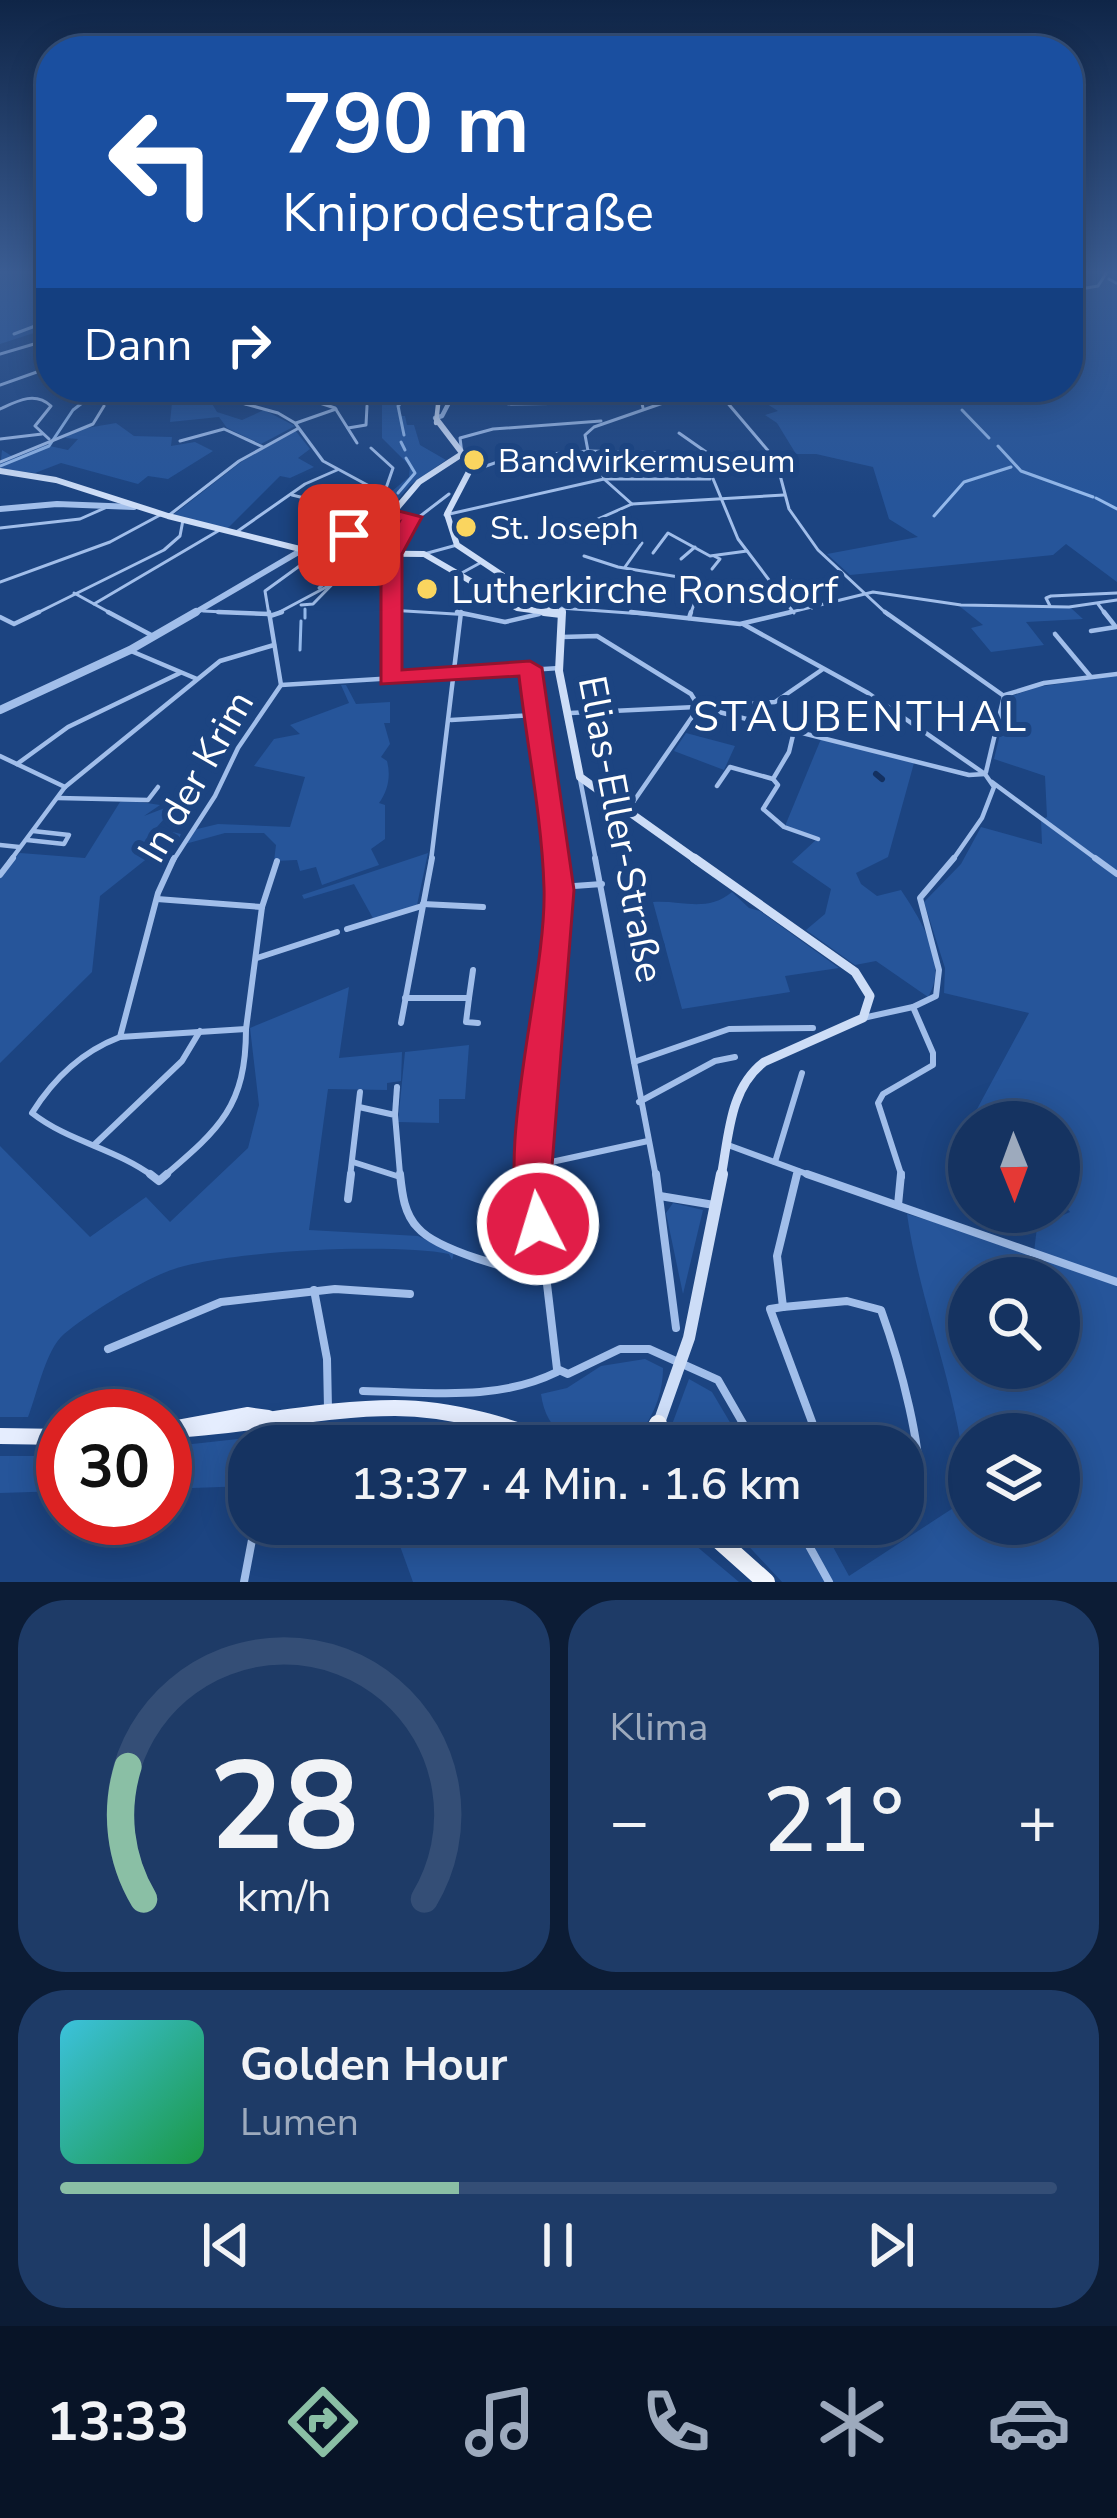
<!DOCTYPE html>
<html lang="de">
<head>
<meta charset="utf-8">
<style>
	:root { --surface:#153361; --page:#1e3b67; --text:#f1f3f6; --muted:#9daabd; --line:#344e76; --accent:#8abfa5 }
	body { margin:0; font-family:"Nunito Sans",sans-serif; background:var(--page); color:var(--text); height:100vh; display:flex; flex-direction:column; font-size:45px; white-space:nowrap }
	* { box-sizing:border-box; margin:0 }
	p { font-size:39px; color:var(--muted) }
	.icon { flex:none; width:66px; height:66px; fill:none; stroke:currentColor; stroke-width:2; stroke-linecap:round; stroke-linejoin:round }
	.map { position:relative; height:1582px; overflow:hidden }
	.sheet { display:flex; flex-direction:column; gap:18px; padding:18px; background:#0c1c35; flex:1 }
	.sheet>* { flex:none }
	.top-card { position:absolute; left:36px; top:36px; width:1047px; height:366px; border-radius:48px; box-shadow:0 6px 30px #0003,0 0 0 3px var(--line); background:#1a4fa0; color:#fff; overflow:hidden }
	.needle { width:78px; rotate:179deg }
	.controls { position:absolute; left:948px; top:1101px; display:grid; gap:24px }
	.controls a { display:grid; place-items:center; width:132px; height:132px; border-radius:50%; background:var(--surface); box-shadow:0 6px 30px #0003,0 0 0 3px var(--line); font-size:60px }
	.speed { position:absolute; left:36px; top:1389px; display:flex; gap:24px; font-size:60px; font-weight:700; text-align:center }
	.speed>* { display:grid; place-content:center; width:156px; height:156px; border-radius:50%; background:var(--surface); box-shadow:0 6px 30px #0003,0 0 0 3px var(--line); line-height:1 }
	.speed .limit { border:18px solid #d22; background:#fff; color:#111 }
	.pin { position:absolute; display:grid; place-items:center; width:102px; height:102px; color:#fff; margin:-51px; border-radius:24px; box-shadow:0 6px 18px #0006 }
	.me { position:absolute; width:132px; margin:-66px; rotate:355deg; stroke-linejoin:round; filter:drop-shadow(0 0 9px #0008) }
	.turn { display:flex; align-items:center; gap:42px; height:252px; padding:0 48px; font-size:54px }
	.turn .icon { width:156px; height:156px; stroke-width:2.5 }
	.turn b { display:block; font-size:84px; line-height:102px }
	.then { display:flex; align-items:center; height:114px; padding:0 48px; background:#0003; gap:24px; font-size:45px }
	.big { font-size:90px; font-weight:600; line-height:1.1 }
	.sheet .card { flex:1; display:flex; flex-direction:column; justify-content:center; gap:18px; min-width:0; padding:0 42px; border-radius:48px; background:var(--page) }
	.sheet .dial { align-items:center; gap:0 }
	.dial svg { height:312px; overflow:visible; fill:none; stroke:var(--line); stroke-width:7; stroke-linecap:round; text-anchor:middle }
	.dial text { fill:var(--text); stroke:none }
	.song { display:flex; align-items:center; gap:36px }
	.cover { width:144px; height:144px; border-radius:18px; background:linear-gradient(135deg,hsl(190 70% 55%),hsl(140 70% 35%)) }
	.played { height:12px; border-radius:6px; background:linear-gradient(90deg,var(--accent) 40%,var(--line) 40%) }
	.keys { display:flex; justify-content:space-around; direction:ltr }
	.heat { display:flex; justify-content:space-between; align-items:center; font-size:66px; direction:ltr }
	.sheet .tiles { flex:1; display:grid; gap:18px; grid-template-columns:1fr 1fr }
	.card:last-child { grid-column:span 2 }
	.trip { position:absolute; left:228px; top:1425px; width:696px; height:120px; border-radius:48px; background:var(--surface); box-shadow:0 6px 30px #0003,0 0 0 3px var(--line); font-weight:600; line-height:120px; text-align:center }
	.menu { display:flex; height:192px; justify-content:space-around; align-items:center; background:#081427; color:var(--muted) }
	.menu .icon { width:84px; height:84px }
	.menu .active { color:var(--accent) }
	.menu b { font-size:54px; color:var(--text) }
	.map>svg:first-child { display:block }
</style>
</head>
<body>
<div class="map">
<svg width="1117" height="1582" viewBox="0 0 1117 1582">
	<rect width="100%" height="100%" fill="#1c4481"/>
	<!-- green -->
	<g fill="#26559a" fill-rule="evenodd">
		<path d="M0 272H51V322L33 327 37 332 0 344Z"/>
		<path d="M1068 272H1117V582L1066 544 1053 555 850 575 827 554 918 537 889 519 873 467 816 454H796L777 423 765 415 778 411 742 388 1068 387Z"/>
		<path d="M382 387 416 391 401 405 400 416H405L407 425H414L420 445 446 460 410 485 388 512 386 496 409 477 410 466 382 438Z"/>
		<path d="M208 397 217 412 242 420 264 410 295 426 261 444 227 428 219 417 170 422 172 403 161 404 163 399Z"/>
		<path d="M116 423 134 436 172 437 171 446 195 442 213 451 168 479 148 476 138 484 61 463 35 473 0 469 2 450 15 458 45 445 68 450 78 439 65 438 75 430Z"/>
		<path d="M295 430 310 449 298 458 314 467 290 478 280 476 227 529 173 515 241 462Z"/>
		<path d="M958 605 1071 608 1083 619 1026 622 1044 645 991 652 971 628 983 625Z"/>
		<path d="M1117 675V1582H782L728 1524H786L793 1537 814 1547 826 1534 849 1576 967 1499C963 1401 921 1311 907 1214L1034 1252 1037 1227 1070 1212 1059 1198V1122H970L1029 1013 944 993 945 968 924 902 961 864 981 827 1042 844 1041 820 1047 817 1045 776 994 759 1009 697 1038 687ZM969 1278H1059V1368H969ZM969 1434H1059V1524H969Z"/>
		<path d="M341 685H346L356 704 390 702V723H384L390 744 381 757 387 761C391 776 388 791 379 803L385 805V839L371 849 379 865 322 885 316 867 300 871 297 860 274 861 276 845 264 833H225L185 844 193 830 218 824 290 827 305 777 254 766 274 739 300 734 290 725 349 703Z"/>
		<path d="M686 733 735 746 724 770 674 751Z"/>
		<path d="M821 739 914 763 888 857 856 873 861 884 877 896 901 890C920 919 949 963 928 997L876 961 855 965 806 930 825 914 831 889 792 862 817 839 785 826Z"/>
		<path d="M127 800 160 805 144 816 178 803 156 828 181 834 175 847 154 853 100 896 92 972 0 1063V871L20 853 85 858 120 802Z"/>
		<path d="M428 853 417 905 374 920 354 884 304 899 302 895Z"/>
		<path d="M732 892 749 908 760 911 839 968 785 976 790 992 682 1009 653 902C681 900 707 913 732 892Z"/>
		<path d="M349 987 339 1058 402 1052 401 1081 387 1083V1090L328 1089 309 1230 418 1236 454 1253 452 1260 449 1254C393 1243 218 1250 166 1272 138 1283 88 1314 64 1334 46 1349 37 1394 28 1417H0V1146L90 1237 146 1197 170 1222 248 1148 259 1105 250 1028Z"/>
		<path d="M469 1045 465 1099H439V1123L398 1122 405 1052Z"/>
		<path d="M673 1203 703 1210 683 1294 666 1213Z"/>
		<path d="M645 1359 663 1368C663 1397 650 1426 628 1445 585 1450 547 1441 541 1394L567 1388 601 1366Z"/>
		<path d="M689 1379 712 1392 744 1446H664Z"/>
		<path d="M402 1425 439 1428 431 1444 278 1446 281 1434Z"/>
		<path d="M247 1438 248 1486 165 1489V1447Z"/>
		<path d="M0 1456H63V1491L0 1493Z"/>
		<path d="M392 1524H670L739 1582H413Z"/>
	</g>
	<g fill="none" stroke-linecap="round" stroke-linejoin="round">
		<!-- stream -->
		<g stroke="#94b9eb" stroke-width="3">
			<path d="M1109 279 1116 283"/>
			<path d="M1068 291 1098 286 1107 272"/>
			<path d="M14 334 51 320"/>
			<path d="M1068 338 1081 346"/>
			<path d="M893 392 910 387"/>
			<path d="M855 398 889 393"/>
			<path d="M962 410 989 438"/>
			<path d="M404 435 398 406 416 387"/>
			<path d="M401 442 405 450"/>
			<path d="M998 446 1021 471 1093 497"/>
			<path d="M0 466 49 446 73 410 103 387"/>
			<path d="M398 493 415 473 406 458"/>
			<path d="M1096 498 1117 509"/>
			<path d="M934 516 964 482 1011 467"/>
			<path d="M319 588 325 583"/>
			<path d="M305 609V618"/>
			<path d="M300 650 301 621"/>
		</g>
		<!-- canal -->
		<path stroke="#133060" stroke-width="6" d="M876 774 882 779"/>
		<!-- minor-far3 -->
		<g stroke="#a1beea" stroke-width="3">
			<path d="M41 342 51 353"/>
			<path d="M0 354 51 339"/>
			<path d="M0 385 51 367"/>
			<path d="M159 387 205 393 278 413 295 423 323 461 384 494"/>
			<path d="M271 387 335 408 357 443"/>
			<path d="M358 387 363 389"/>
			<path d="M598 387 619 394"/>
			<path d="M714 387 776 460 789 509 818 550 888 615"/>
			<path d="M128 390 132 387"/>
			<path d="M452 396 511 404 588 403"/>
			<path d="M629 396 641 399 643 408"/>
			<path d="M486 401 493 391C515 387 536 389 556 401"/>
			<path d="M246 404 272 388"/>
			<path d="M0 409C17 401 35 391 51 406L35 426 49 439"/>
			<path d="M296 423 336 409"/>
			<path d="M348 428 366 425 367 406"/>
			<path d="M679 433 709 454 712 463"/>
			<path d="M0 439 42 434"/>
			<path d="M180 441 224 429 263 447"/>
			<path d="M371 448 393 468 384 494 387 514 419 517 449 494"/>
			<path d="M588 451 709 454"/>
			<path d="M462 454 460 438 493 429 601 421"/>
			<path d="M0 462 93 424 104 406"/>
			<path d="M599 466 604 479 632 504"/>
			<path d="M709 469 738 539 794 613"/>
			<path d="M469 472 512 457 588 451 585 435 594 427 709 387"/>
			<path d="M292 495 354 510 377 491"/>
			<path d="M445 515 604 479H710"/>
			<path d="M168 516 239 461 297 429"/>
			<path d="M0 528 80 519 105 508"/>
			<path d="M235 533 305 484 337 470"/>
			<path d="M564 534 632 504 784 495"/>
			<path d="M653 553 668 533 710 556 747 551"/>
			<path d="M395 554 412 517"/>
			<path d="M424 554 457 545"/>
			<path d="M584 556 618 567 703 581 690 615"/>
			<path d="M681 559 695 547"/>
			<path d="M625 567 642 543"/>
			<path d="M712 569 720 559 714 556"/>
			<path d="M458 575 480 563"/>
			<path d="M790 580 812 608"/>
			<path d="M0 582 110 542 162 514"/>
			<path d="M74 593 114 615"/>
			<path d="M509 602 531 590"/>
			<path d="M94 604 218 531"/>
			<path d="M1098 604 1106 615"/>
			<path d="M301 605 313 604 360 556"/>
			<path d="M1050 606 1046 598 1051 596 1117 593"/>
			<path d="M560 608 657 615"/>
			<path d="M389 610 471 615"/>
			<path d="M203 611 269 614"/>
			<path d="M33 615 164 550 180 536 183 520"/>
			<path d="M269 615 265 591 316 554"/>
			<path d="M274 615 332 584"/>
			<path d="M391 615 392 555"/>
			<path d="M779 615 873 592 961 605 1069 607 1117 600"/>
		</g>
		<!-- minor-far2 -->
		<g stroke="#a1beea" stroke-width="4.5">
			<path d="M108 612 153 636"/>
			<path d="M218 612 269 614"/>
			<path d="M457 612 505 622 539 614"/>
			<path d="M631 612 740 624 791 612"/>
			<path d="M885 612 1004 696"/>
			<path d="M270 616 282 612"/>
			<path d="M0 617 14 624 39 612"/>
			<path d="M689 618 691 612"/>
			<path d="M743 624 868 693 985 774 994 787 982 818 952 861"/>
			<path d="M1091 631 1116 627 1104 612"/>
			<path d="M1055 634 1090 676"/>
			<path d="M562 637 597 636 691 694 699 707 969 775 985 774"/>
			<path d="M131 651 197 679"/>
			<path d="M530 668 556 861"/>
			<path d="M390 678 391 612"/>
			<path d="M281 685 560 668"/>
			<path d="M1005 695 1044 683 1117 674"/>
			<path d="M708 706 775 702 823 669"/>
			<path d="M570 713 696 707"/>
			<path d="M451 720 535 715"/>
			<path d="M794 731 789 752 773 779 778 785 763 809 784 827 818 839"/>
			<path d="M0 756 65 787"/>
			<path d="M17 764 68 727 180 673"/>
			<path d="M986 772 1004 696"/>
			<path d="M580 779 596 861"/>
			<path d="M992 782 1099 861"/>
			<path d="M717 786 730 767 773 779"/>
			<path d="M58 798 148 800 158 787"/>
			<path d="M627 811 699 707"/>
			<path d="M27 840 64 844 69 835 33 831"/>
			<path d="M0 845 19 847"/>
			<path d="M10 861 65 787 220 661 274 645"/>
			<path d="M173 861 215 796 238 748 281 685 269 612"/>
			<path d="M431 861 461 612"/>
		</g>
		<!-- minor-far1 -->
		<g stroke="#a1beea" stroke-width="6">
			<path d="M595 858 656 1177"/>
			<path d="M1095 858 1117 874"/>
			<path d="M0 875 13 858"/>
			<path d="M560 887 602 884"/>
			<path d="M157 899 262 907"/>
			<path d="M423 904 483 907"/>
			<path d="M347 929 422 906"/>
			<path d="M257 958 337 932"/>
			<path d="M405 998H469L473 970"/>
			<path d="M469 998 466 1022 478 1023"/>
			<path d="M863 1018 913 1007 936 996 939 970 920 898 954 858"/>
			<path d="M401 1023 432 858"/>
			<path d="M246 1029 262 907 277 861"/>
			<path d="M120 1037 158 893 174 858"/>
			<path d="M634 1062 729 1029 813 1028"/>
			<path d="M639 1102 715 1061 735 1057"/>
			<path d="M359 1107 395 1115 400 1174"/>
			<path d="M395 1115 397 1087"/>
			<path d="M95 1144 182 1061 200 1031"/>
			<path d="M728 1145 815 1177"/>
			<path d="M353 1162 400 1177"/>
			<path d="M775 1162 802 1073"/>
			<path d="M533 1166 648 1141"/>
			<path d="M154 1177C115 1148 69 1142 32 1113 54 1078 81 1052 120 1037L246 1029"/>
			<path d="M163 1177C219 1129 246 1107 246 1029"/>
			<path d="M350 1177 360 1092"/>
			<path d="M534 1177 560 891 556 858"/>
			<path d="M796 1177 798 1171"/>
			<path d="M902 1177 878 1103 883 1094 933 1065V1053L913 1007"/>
		</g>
		<!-- minor -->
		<g stroke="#a1beea" stroke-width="8">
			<path d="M150 1174 159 1181 167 1174"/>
			<path d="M400 1174C402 1193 404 1214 418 1228 436 1249 515 1273 543 1273"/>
			<path d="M534 1174 557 1369 568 1374 620 1349H649L718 1380 756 1446"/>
			<path d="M656 1174 676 1328"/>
			<path d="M797 1174 777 1256 783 1307 847 1301 881 1310C898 1357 927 1457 918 1505L903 1510"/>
			<path d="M807 1174 1117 1282"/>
			<path d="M660 1196 714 1205"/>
			<path d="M348 1199 351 1174"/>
			<path d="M898 1205 901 1174"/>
			<path d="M314 1290 327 1359 328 1409"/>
			<path d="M783 1307 770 1309 821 1446"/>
			<path d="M108 1349 221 1302 335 1289 410 1294"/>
			<path d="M363 1391C429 1392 496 1402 557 1372"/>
			<path d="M266 1446 267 1428"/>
			<path d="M797 1524 829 1582"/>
			<path d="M805 1539 827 1524"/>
			<path d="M244 1582 255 1524"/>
		</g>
		<!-- tertiary-far2 -->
		<path stroke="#a1beea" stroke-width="4.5" d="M435 418 442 416 457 387"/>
		<!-- tertiary-far1 -->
		<g stroke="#a1beea" stroke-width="6">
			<path d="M0 509 57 504 134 507"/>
			<path d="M191 615 302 550"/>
		</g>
		<!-- tertiary -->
		<path stroke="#a1beea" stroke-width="8" d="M0 710 130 650 196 612"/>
		<!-- secondary-far4 -->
		<path stroke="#cdddf7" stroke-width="4.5" d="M436 423 440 387"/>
		<!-- secondary-far3 -->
		<g stroke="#cdddf7" stroke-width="6">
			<path d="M437 420 472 466 447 514 457 545 562 615"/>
			<path d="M0 471 56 480 168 516 316 553 424 554 517 608 561 614"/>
			<path d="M303 549 391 515 419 482 462 454"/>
		</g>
		<!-- secondary-far2 -->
		<g stroke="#cdddf7" stroke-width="8">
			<path d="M544 612 561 614"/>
			<path d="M562 612 559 671 580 777 698 861"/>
		</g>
		<!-- secondary-far1 -->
		<path stroke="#cdddf7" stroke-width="9" d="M694 858 855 972 870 996 863 1018 764 1062C729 1089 729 1136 721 1177"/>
		<!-- secondary -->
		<path stroke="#cdddf7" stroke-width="12" d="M660 1420 689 1338 722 1174"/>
		<!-- primary -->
		<g stroke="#e5edfe" stroke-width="16">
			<path d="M171 1429 247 1415 268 1418"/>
			<path d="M165 1430C242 1428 317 1408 395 1408 454 1408 510 1427 565 1446"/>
			<path d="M0 1436 63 1437"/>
			<path d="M637 1446 656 1426"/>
		</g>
		<!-- trunk -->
		<g stroke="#f2f6fe" stroke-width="18">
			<path d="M657 1446 658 1424"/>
			<path d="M701 1524 766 1582"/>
		</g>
	</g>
	<!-- sky -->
	<linearGradient id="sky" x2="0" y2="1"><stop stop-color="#0f2547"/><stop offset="0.55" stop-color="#3a5c92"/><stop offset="1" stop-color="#3a5c92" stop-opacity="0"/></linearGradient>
	<rect width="1117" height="494" fill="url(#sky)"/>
	<!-- route -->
	<path fill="#e11d48" stroke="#92132f" stroke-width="3" d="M391 509 422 517 402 554V670L530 661 542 668 574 890 552 1166 558 1224 552 1238 538 1244 525 1238C491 1157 547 981 544 888 542 818 527 746 519 676L381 684V554L399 522 349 541 338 535Z"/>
	<!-- markers -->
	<g fill="#fad55f" stroke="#1c4481" stroke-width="4.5">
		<circle cx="474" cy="460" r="12"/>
		<circle cx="466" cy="527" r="12"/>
		<circle cx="427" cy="589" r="12"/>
	</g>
	<g text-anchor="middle" stroke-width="12" stroke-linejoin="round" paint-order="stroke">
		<!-- far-poi labels -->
		<g font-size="33" fill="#fff" stroke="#1c4481" text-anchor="start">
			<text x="498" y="472">Bandwirkermuseum</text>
			<text x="490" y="539">St. Joseph</text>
		</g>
		<!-- poi labels -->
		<g font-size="39" fill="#fff" stroke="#1c4481" text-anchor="start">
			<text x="451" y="603">Lutherkirche Ronsdorf</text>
		</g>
		<!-- street labels -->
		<g font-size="39" fill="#fff" stroke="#1c4481">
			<text transform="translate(195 776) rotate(-60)" y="14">In der Krim</text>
			<text transform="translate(622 829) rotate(79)" y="14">Elias-Eller-Straße</text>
		</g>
		<!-- neighbourhood labels -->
		<g font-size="42" letter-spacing="3" fill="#fff" stroke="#1c4481">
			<text x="861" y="731">STAUBENTHAL</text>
		</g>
	</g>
</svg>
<div class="controls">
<a><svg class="needle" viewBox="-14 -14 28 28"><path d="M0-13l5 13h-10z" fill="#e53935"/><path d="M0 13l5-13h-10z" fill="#9daabd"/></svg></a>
<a><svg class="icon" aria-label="search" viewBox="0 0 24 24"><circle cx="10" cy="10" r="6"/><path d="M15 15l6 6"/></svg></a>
<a><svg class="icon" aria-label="layers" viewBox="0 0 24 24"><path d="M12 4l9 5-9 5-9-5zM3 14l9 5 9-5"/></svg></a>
</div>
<div class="speed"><div class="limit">30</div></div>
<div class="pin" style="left:349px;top:535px;background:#d93025"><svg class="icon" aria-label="arrive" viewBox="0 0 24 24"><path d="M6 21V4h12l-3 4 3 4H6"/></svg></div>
<svg class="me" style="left:538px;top:1224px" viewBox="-20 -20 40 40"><circle r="17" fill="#e11d48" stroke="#fff" stroke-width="3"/><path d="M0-11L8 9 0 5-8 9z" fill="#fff"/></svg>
<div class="trip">13:37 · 4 Min. · 1.6 km</div>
<div class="top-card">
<div class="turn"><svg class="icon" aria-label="left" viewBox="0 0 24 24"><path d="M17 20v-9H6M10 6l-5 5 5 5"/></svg><div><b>790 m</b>Kniprodestraße</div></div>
<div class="then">Dann<svg class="icon" aria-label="right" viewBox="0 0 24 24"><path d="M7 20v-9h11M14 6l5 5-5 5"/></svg></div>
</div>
</div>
<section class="sheet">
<div class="tiles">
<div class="card dial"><svg viewBox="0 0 100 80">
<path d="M14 69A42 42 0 1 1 86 69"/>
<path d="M14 69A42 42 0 0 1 10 35" stroke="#8abfa5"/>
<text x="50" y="56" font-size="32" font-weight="700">28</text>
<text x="50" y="72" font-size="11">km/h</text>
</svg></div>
<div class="card"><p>Klima</p>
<div class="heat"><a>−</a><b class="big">21°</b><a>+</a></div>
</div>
<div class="card">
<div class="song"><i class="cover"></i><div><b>Golden Hour</b><p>Lumen</p></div></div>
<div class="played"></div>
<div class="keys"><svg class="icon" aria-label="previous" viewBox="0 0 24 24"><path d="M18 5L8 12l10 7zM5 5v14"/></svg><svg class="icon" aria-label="pause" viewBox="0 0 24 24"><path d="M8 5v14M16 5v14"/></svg><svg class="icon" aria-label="next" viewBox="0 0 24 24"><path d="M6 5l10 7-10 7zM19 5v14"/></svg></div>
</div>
</div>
</section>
<nav class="menu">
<b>13:33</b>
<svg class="icon active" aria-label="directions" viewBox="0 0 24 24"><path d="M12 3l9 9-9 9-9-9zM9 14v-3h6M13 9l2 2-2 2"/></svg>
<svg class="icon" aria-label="music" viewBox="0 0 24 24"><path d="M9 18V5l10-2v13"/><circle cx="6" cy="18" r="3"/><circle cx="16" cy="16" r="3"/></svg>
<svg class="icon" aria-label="phone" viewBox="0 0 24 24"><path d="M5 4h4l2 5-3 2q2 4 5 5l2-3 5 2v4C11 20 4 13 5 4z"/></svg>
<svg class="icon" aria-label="climate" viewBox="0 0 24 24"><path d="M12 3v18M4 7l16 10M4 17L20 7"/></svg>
<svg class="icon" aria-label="car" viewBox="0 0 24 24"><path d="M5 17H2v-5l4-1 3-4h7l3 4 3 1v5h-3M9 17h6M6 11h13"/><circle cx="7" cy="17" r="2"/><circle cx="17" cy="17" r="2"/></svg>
</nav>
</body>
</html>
